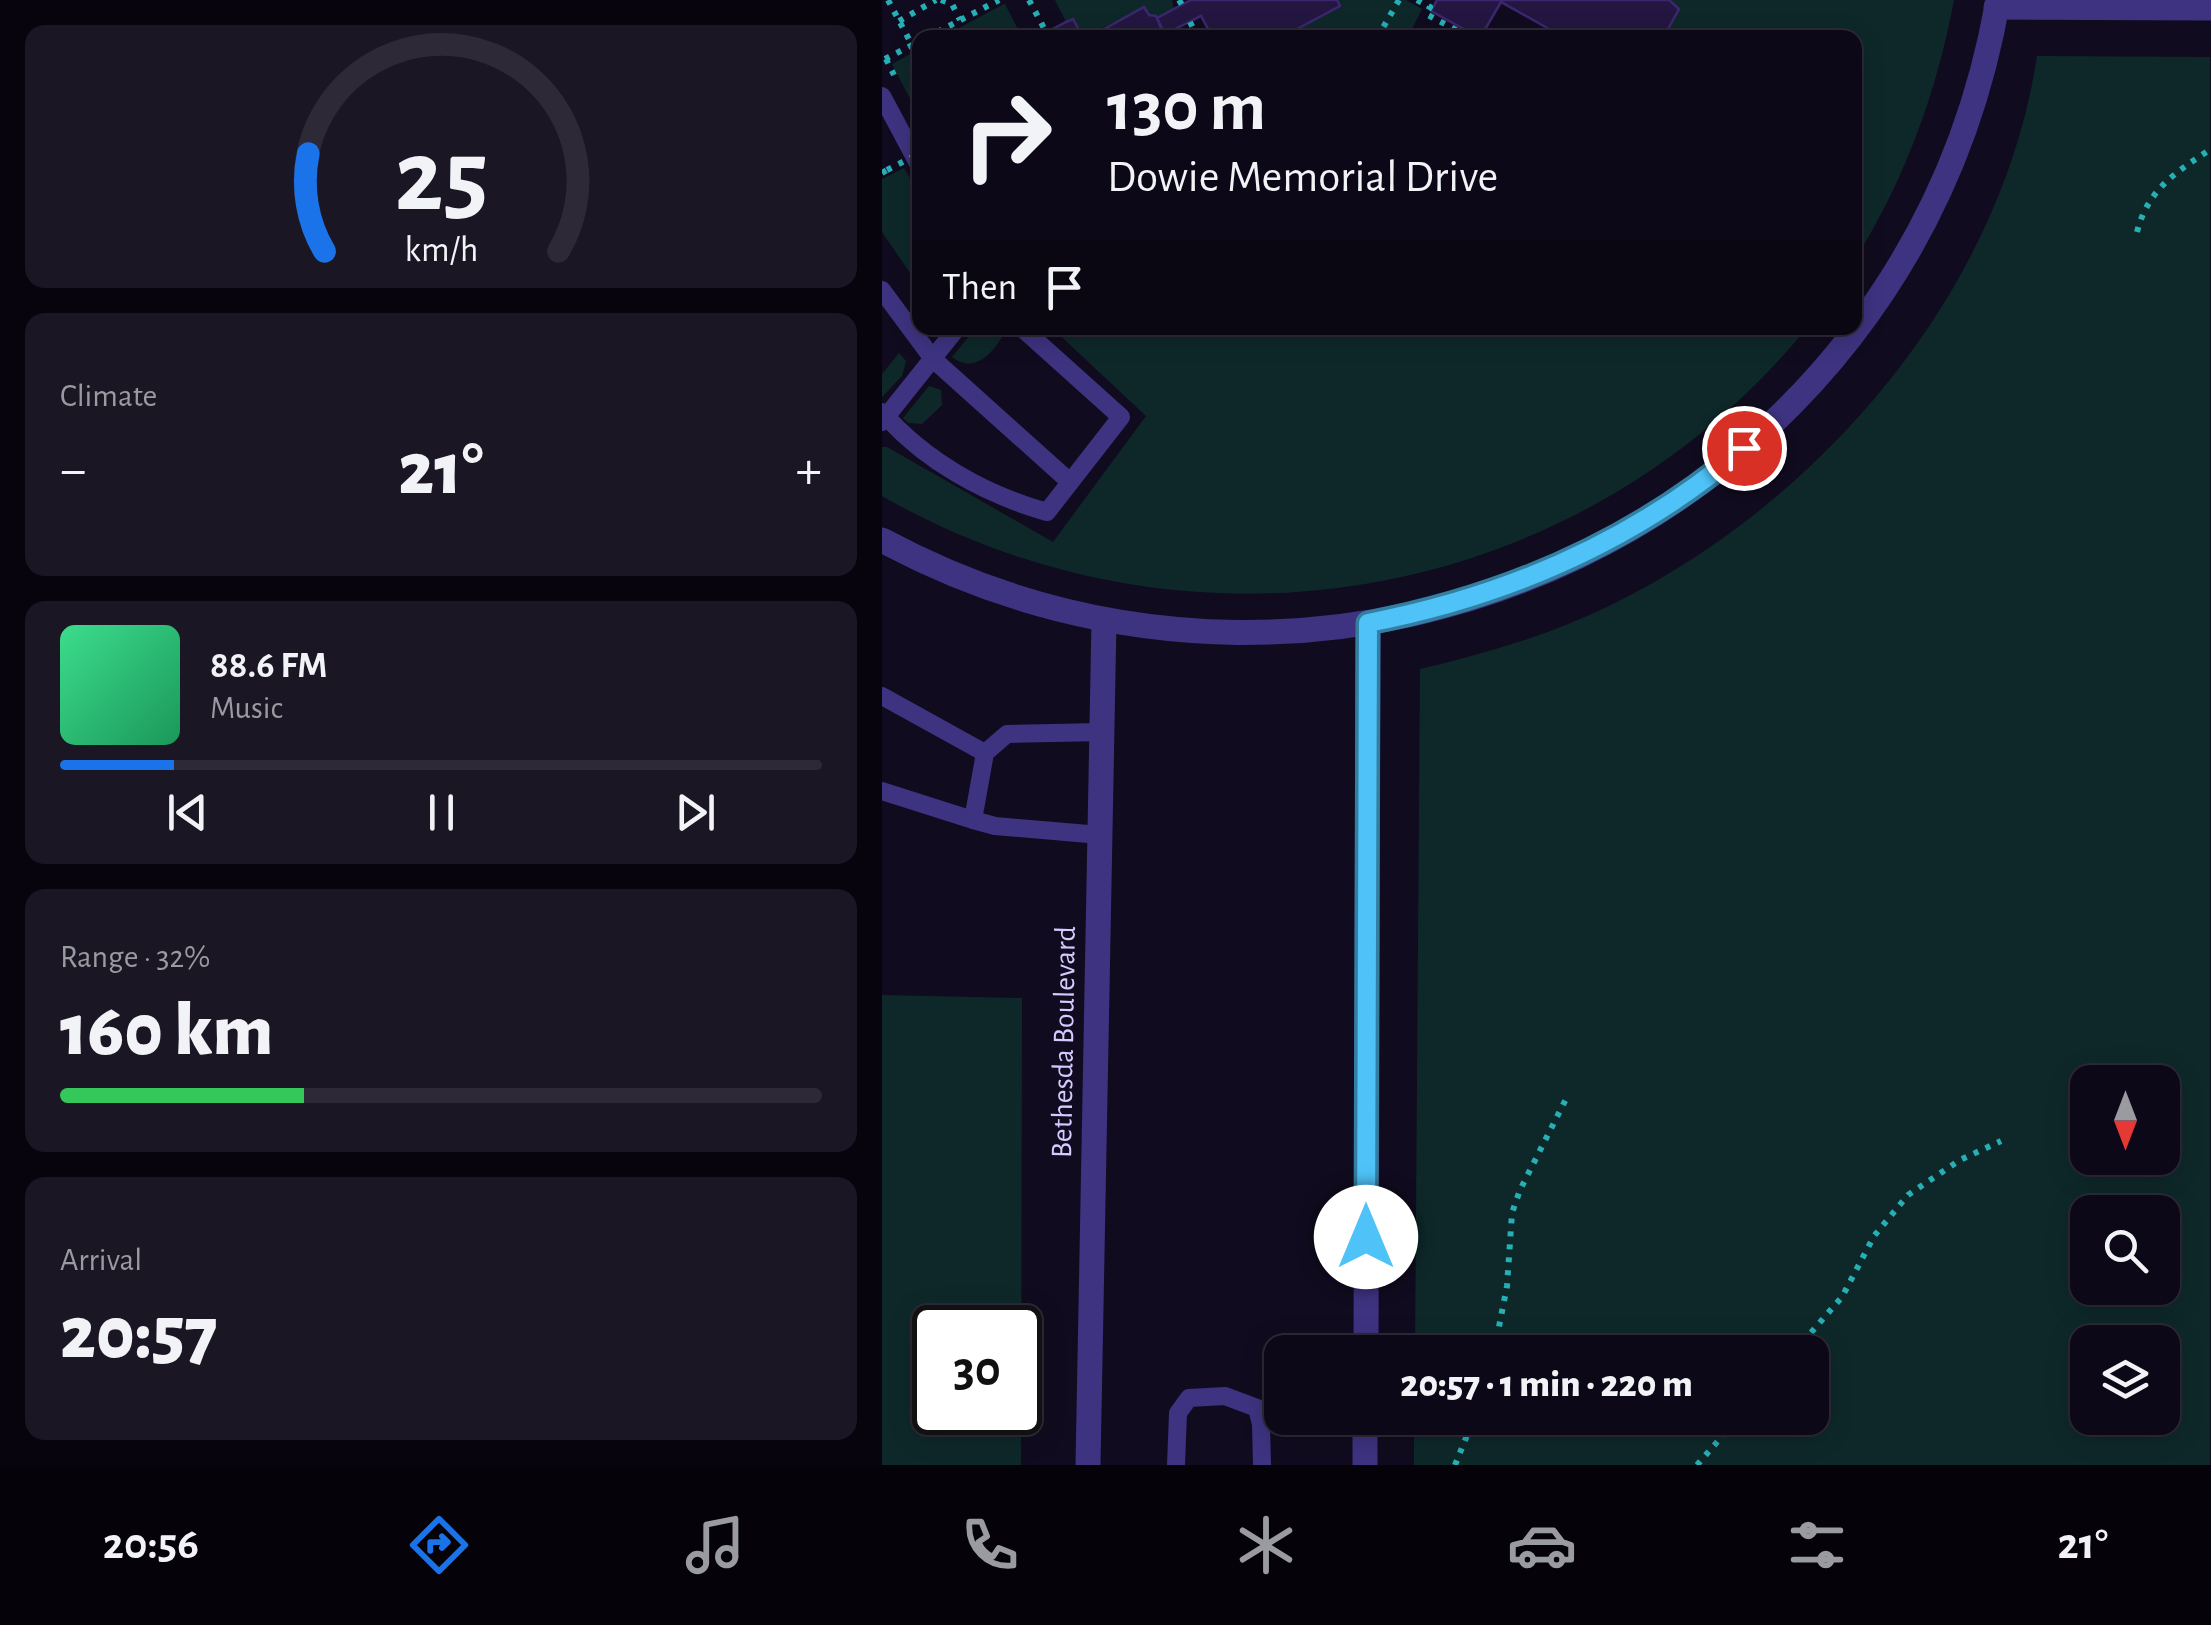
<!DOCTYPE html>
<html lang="en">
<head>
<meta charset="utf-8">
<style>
	:root { --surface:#0d0817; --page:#1b1624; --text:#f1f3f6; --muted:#9a9aa1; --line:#2d2936; --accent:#1a73e8 }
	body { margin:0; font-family:"Alegreya Sans",sans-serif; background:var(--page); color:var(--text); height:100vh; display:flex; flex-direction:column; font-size:38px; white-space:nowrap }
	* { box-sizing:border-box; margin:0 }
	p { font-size:32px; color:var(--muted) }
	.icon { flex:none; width:55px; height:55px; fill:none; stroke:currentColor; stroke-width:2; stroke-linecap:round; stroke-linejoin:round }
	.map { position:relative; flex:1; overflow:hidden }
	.sheet { display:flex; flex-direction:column; gap:25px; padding:25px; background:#07040d; width:882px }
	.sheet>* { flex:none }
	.banner { position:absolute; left:30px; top:30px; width:950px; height:305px; border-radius:20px; box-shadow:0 5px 25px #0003,0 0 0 2px var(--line); background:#0d0817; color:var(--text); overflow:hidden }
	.needle { width:65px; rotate:180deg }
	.controls { position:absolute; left:1188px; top:1065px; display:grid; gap:20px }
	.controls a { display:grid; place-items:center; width:110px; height:110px; border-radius:20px; background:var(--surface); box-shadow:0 5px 25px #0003,0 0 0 2px var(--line); font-size:50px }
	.speed { position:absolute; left:30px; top:1305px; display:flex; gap:20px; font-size:50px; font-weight:700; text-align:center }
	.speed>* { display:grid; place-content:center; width:130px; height:130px; border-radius:50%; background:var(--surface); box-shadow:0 5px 25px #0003,0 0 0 2px var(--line); line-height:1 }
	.speed .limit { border:5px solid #111; border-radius:15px; background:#fff; color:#111 }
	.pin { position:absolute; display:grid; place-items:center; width:85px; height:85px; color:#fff; margin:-42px; border:5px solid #fff; border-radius:50%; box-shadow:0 2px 10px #0007 }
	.me { position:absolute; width:110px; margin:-55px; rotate:0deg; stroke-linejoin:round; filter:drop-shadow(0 0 8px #0008) }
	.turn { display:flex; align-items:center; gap:35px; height:210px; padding:0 30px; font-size:45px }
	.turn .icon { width:130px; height:130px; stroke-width:2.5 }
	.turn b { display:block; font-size:70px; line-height:85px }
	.then { display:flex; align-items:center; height:95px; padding:0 30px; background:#0003; gap:20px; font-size:38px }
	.big { font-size:75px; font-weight:800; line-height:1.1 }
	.sheet .tile { flex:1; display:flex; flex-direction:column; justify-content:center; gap:15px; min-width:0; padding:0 35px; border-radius:20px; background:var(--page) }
	.sheet .dial { align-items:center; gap:0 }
	.dial svg { height:260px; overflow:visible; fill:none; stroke:var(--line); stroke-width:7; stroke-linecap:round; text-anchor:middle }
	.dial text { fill:var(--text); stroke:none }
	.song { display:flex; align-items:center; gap:30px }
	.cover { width:120px; height:120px; border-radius:15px; background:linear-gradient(135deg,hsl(150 70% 55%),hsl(150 70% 35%)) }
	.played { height:10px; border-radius:5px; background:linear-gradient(90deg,var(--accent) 15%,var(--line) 15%) }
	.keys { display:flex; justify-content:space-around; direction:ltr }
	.heat { display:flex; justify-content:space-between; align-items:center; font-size:55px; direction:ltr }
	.charge { height:15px; border-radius:8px; background:linear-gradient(90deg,#34c759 32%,var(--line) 0) }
	.trip { position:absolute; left:382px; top:1335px; width:565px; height:100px; border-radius:20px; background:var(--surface); box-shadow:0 5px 25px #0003,0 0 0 2px var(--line); font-weight:800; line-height:100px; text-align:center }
	.tab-bar { display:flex; height:160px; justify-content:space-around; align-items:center; background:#050309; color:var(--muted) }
	.tab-bar .icon { width:70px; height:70px }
	.tab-bar .active { color:var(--accent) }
	.tab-bar b { font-size:45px; color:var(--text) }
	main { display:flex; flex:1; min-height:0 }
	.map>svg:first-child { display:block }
</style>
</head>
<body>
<main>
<section class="sheet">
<div class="tile dial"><svg viewBox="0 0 100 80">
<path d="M14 69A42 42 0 1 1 86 69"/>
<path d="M14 69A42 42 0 0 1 9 39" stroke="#1a73e8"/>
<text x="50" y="56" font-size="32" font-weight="700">25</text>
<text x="50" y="72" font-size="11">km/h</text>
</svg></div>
<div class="tile"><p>Climate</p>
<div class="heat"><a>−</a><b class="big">21°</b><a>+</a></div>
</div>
<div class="tile">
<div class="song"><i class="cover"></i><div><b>88.6 FM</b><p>Music</p></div></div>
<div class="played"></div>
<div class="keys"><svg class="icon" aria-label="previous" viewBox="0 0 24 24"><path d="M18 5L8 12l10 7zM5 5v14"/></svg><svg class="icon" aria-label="pause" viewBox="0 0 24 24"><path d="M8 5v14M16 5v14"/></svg><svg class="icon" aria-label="next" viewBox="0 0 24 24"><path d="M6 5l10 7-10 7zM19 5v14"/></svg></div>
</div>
<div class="tile"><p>Range · 32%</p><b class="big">160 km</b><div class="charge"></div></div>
<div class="tile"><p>Arrival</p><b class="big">20:57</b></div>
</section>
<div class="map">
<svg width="1329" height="1465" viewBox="0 0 1329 1465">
	<rect width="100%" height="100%" fill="#110b1f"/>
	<!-- green -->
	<g fill="#0e282a" fill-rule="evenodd">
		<path d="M173 0H290L292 9 275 18 267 15 262 8 201 37 191 19 184 22Z"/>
		<path d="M455 0H524L540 9 526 37 398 38 457 7Z"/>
		<path d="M787 0H1072C1055 91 1024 176 976 255L972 253V38H782L796 10Z"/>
		<path d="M123 4 140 37H60L122 4Z"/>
		<path d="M37 49V116L10 64Z"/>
		<path d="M1155 56 1328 57V1465H532V1418H930V1352H533L538 669C606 653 671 634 733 603 941 500 1120 290 1155 56ZM1205 1082H1280V1158H1205ZM1205 1212H1280V1288H1205ZM1205 1342H1280V1418H1205Z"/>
		<path d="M22 168 37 193V286L0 232V179Z"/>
		<path d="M94 328H119L120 337C109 355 91 374 70 357Z"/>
		<path d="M170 328H925C697 605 310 673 0 496V447H5L171 542 264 416Z"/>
		<path d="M17 353 24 361 20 376 0 397V374Z"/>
		<path d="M47 386 59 390 60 405 40 424 26 423 21 418Z"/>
		<path d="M0 995 140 998 139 1465H0ZM52 1328H138V1412H52Z"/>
	</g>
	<!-- building -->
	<g fill="#231641" stroke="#3c276f" stroke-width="2.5">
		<path d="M309 0H455L458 6 398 38H331L319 16 283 34 275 18Z"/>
		<path d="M555 0H787L797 9 781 38H683L619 2 598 38 549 11Z"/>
		<path d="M262 7 267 15 274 16 283 38H206Z"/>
		<path d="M191 19 201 38H154L184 22Z"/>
	</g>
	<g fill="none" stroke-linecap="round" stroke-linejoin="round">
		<!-- path -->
		<g stroke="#26b0b6" stroke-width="6" stroke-dasharray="5 8" stroke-linecap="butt">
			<path d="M6 0 30 45"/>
			<path d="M59 0 70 4 78 20"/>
			<path d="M147 0 164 32"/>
			<path d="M297 0 300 5"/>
			<path d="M535 0 548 7 544 14 589 38"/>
			<path d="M17 21 54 0"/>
			<path d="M308 22 316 38"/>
			<path d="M44 38 117 0"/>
			<path d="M495 38 517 0"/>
			<path d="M3 59 38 41"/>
			<path d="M4 59 12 75"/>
			<path d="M0 173 5 170"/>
			<path d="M1255 232C1266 189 1294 172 1329 149"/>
			<path d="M972 267H973"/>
			<path d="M612 1352 625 1286 630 1213 638 1190 686 1095"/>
			<path d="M912 1352 960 1297 992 1236 1026 1195 1078 1160 1119 1141"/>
			<path d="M573 1465 592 1418"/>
			<path d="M815 1465 856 1418"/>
		</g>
		<!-- service -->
		<g stroke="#3e3381" stroke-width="18">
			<path d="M0 96 38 167"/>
			<path d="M0 290 51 359 188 482"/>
			<path d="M0 412C43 461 102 494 165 512L239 417 140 328"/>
			<path d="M0 422 75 328"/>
			<path d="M0 696 103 753"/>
			<path d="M0 791 91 820"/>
			<path d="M218 835 113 826 91 820 103 753 125 734 220 732"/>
			<path d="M294 1465 296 1413 307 1398 343 1396 375 1408 379 1424 380 1465"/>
		</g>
		<!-- minor -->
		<g stroke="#3e3381" stroke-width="25">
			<path d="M484 1352 486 623"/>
			<path d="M206 1465 222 620"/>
			<path d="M483 1465V1418"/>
		</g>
		<!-- tertiary -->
		<g stroke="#3e3381" stroke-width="25">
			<path d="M1114 7 1329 8"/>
			<path d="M0 540C459 787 1027 516 1116 0"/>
		</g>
		<!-- path-bridge -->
		<path stroke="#26b0b6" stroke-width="6" stroke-dasharray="5 8" stroke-linecap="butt" d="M5 170 38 153"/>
	</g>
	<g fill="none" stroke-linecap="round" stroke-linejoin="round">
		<defs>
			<path id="route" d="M484 1237 486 623C626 596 753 541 862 448"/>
		</defs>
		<!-- route casing -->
		<use href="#route" stroke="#337fa1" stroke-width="25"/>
		<!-- route -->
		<use href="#route" stroke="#4fc3f7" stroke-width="18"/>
	</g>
	<g text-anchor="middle" stroke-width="10" stroke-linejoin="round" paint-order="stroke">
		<!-- street labels -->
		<g font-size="30" fill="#d5caff" stroke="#110b1f">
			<text transform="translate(181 1042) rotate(-89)" y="10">Bethesda Boulevard</text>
		</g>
	</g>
</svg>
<div class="controls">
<a><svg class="needle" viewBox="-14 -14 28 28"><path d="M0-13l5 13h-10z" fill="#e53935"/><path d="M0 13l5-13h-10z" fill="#9a9aa1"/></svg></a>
<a><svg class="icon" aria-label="search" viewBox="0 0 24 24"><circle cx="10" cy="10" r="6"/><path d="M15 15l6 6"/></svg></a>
<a><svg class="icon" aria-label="layers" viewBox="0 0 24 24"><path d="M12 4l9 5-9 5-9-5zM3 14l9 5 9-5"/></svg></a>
</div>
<div class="speed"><div class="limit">30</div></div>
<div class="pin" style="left:862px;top:448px;background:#d93025"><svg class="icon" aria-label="arrive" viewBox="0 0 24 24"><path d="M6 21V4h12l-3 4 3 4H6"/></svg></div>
<svg class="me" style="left:484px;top:1237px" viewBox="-20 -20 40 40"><circle r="19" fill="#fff"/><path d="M0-13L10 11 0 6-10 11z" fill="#4fc3f7"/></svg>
<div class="trip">20:57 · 1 min · 220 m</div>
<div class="banner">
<div class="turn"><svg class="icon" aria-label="right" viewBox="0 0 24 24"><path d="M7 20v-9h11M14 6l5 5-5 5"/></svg><div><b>130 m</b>Dowie Memorial Drive</div></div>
<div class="then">Then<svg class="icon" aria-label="arrive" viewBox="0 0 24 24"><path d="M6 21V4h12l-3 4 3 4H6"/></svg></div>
</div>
</div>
</main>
<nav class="tab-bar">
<b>20:56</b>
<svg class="icon active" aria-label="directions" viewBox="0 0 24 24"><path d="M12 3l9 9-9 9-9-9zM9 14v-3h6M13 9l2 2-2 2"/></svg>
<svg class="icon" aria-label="music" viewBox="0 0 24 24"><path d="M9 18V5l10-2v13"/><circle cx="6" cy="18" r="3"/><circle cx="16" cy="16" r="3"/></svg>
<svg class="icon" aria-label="phone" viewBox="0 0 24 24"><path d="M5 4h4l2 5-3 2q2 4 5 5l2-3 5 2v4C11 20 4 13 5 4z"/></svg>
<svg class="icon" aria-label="climate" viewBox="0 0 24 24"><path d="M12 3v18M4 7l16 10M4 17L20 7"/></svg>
<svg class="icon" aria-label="car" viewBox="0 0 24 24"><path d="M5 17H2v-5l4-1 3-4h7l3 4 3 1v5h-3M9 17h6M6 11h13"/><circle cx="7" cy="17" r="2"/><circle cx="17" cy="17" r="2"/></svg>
<svg class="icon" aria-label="filters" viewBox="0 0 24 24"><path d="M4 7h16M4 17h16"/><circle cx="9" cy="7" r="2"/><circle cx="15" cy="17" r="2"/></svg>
<b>21°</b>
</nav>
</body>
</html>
